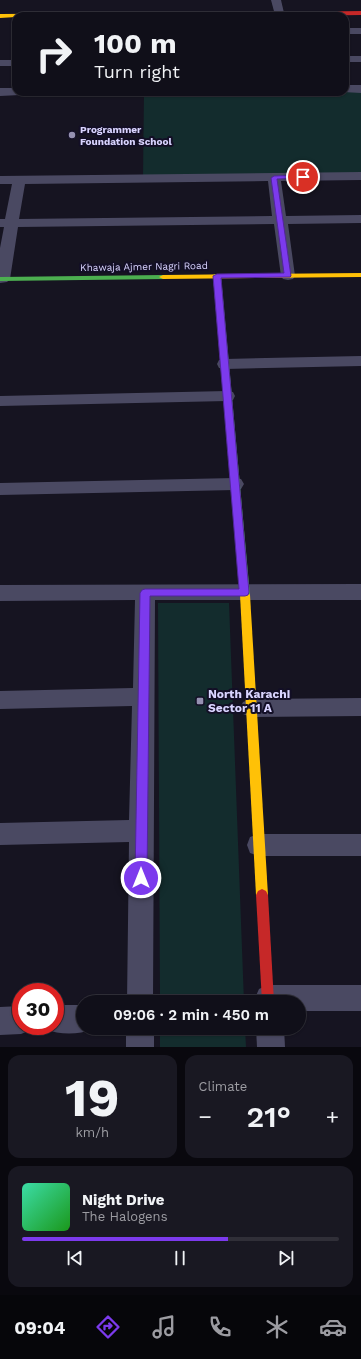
<!DOCTYPE html>
<html lang="en">
<head>
<meta charset="utf-8">
<style>
	:root { --surface:#100f19; --page:#191822; --text:#f1f3f6; --muted:#9c9ca2; --line:#302f38; --accent:#7c3aed }
	body { margin:0; font-family:"Work Sans",sans-serif; background:var(--page); color:var(--text); height:100vh; display:flex; flex-direction:column; font-size:15px; white-space:nowrap }
	* { box-sizing:border-box; margin:0 }
	p { font-size:13px; color:var(--muted) }
	.icon { flex:none; width:22px; height:22px; fill:none; stroke:currentColor; stroke-width:2; stroke-linecap:round; stroke-linejoin:round }
	.map { position:relative; height:1047px; overflow:hidden }
	.side { display:flex; flex-direction:column; gap:8px; padding:8px; background:#09080e; flex:1 }
	.side>* { flex:none }
	.guide { position:absolute; left:12px; top:12px; width:337px; height:84px; border-radius:12px; box-shadow:0 1px 3px #0004,0 0 0 1px var(--line); background:#100f19; color:var(--text); overflow:hidden }
	.speed { position:absolute; left:12px; top:983px; display:flex; gap:8px; font-size:20px; font-weight:700; text-align:center }
	.speed>* { display:grid; place-content:center; width:52px; height:52px; border-radius:50%; background:var(--surface); box-shadow:0 1px 3px #0004,0 0 0 1px var(--line); line-height:1 }
	.speed .limit { border:6px solid #d22; background:#fff; color:#111 }
	.pin { position:absolute; display:grid; place-items:center; width:34px; height:34px; color:#fff; margin:-17px; border:2px solid #fff; border-radius:50%; box-shadow:0 1px 4px #0007 }
	.me { position:absolute; width:44px; margin:-22px; rotate:0deg; stroke-linejoin:round; filter:drop-shadow(0 0 3px #0008) }
	.turn { display:flex; align-items:center; gap:14px; height:84px; padding:0 16px; font-size:18px }
	.turn .icon { width:52px; height:52px; stroke-width:2.5 }
	.turn b { display:block; font-size:28px; line-height:34px }
	.big { font-size:30px; font-weight:600; line-height:1.1 }
	.side .card { flex:1; display:flex; flex-direction:column; justify-content:center; gap:6px; min-width:0; padding:0 14px; border-radius:12px; background:var(--page) }
	.side .dial { align-items:center; gap:0 }
	.dial b { font-size:52px; line-height:1 }
	.song { display:flex; align-items:center; gap:12px }
	.cover { width:48px; height:48px; border-radius:6px; background:linear-gradient(135deg,hsl(160 70% 55%),hsl(120 70% 35%)) }
	.played { height:4px; border-radius:2px; background:linear-gradient(90deg,var(--accent) 65%,var(--line) 65%) }
	.keys { display:flex; justify-content:space-around; direction:ltr }
	.heat { display:flex; justify-content:space-between; align-items:center; font-size:22px; direction:ltr }
	.side .tiles { flex:1; display:grid; gap:8px; grid-template-columns:1fr 1fr }
	.card:last-child { grid-column:span 2 }
	.trip { position:absolute; left:76px; top:995px; width:230px; height:40px; border-radius:20px; background:var(--surface); box-shadow:0 1px 3px #0004,0 0 0 1px var(--line); font-weight:600; line-height:40px; text-align:center }
	.dock { display:flex; height:64px; justify-content:space-around; align-items:center; background:#06060a; color:var(--muted) }
	.dock .icon { width:28px; height:28px }
	.dock .on { color:var(--accent) }
	.dock b { font-size:18px; color:var(--text) }
	.map>svg:first-child { display:block }
</style>
</head>
<body>
<div class="map">
<svg width="361" height="1047" viewBox="0 0 361 1047">
	<rect width="100%" height="100%" fill="#161421"/>
	<!-- green -->
	<g fill="#132c2d">
		<path d="M144 92H361V176L143 179Z"/>
		<path d="M158 603H229L244 1002H160Z"/>
		<path d="M160 1028H245L246 1047H160Z"/>
	</g>
	<g fill="none" stroke-linecap="round" stroke-linejoin="round">
		<!-- street -->
		<g fill="#4a4962" fill-rule="evenodd">
			<path d="M271 0H281L284 13 283 15H275Z"/>
			<rect x="345" y="28" width="16" height="6"/>
			<rect x="345" y="56" width="16" height="6"/>
			<rect x="0" y="60" width="16" height="6"/>
			<path d="M345 85H361V93L343 92H345Z"/>
			<path d="M0 88H16V92H22L20 95 0 96Z"/>
			<path d="M361 172V180L281 181 286 216 361 215V223L288 224 295 276 293 279 288 280 283 279 281 276 274 224 18 227 10 279 7 282 0 283V248L4 227H0V219H5L12 184H0V176ZM268 181 272 216 19 219 25 184Z"/>
			<path d="M361 356V366L225 369 219 368 217 364 219 360 225 359Z"/>
			<path d="M227 391 233 392 235 396 233 400 227 401 0 406V396Z"/>
			<path d="M235 478 241 479 244 484 241 489 235 490 0 495V483Z"/>
			<path d="M361 584V600H155L153 1002H127L129 842 0 845V823L129 820 132 706 0 709V691L133 688 135 600 0 601V585Z"/>
			<path d="M361 698V716L251 717 243 714 240 708 243 702 251 699Z"/>
			<path d="M259 834H361V856H259L250 853 247 845 250 837Z"/>
			<path d="M268 985H361V1011H299V1002H256L255 998 259 989Z"/>
			<path d="M55 1005H83V1028L93 1029C78 1035 60 1035 45 1029L44 1026H55Z"/>
			<path d="M21 1006V1026H32L31 1030 21 1034 0 1035V1007Z"/>
			<rect x="126" y="1028" width="28" height="19"/>
			<path d="M256 1028H284L285 1047H257Z"/>
		</g>
		<!-- fast -->
		<g fill="#4caf50" fill-rule="evenodd">
			<path d="M214 274H220L221 276 250 595 248 598H242L240 595 213 276Z"/>
			<path d="M163 275H166V279L0 281V277Z"/>
		</g>
		<!-- slow -->
		<g fill="#ffc107" fill-rule="evenodd">
			<path d="M294 12 297 14 296 15 16 16V17L0 18V14Z"/>
			<path d="M361 273V277L163 279 159 277 163 275Z"/>
			<path d="M245 591 248 592 250 595 268 895 266 899 262 901 258 899 256 895 240 595 242 592Z"/>
		</g>
		<!-- jam -->
		<g fill="#c62828" fill-rule="evenodd">
			<path d="M361 11V15L294 16 291 14 294 12Z"/>
			<path d="M262 889 266 891 268 895 274 1002H262L256 895 258 891Z"/>
		</g>
	</g>
	<!-- route -->
	<path fill="#7c3aed" stroke="#51269a" d="M303 175 306 177 305 178 277 179 291 276 290 277 221 278 249 592 248 595 245 596H150L147 878 145 882 141 883 136 882 135 878 140 593 142 590 145 589H239L213 276 217 274 284 273 271 178 274 176Z"/>
	<!-- markers -->
	<g fill="#9591b1" stroke="#130f26" stroke-width="1.5">
		<circle cx="72" cy="135" r="4"/>
		<rect x="196" y="697" width="8" height="8" rx="2"/>
	</g>
	<g text-anchor="middle" stroke-width="4" stroke-linejoin="round" paint-order="stroke">
		<!-- far-poi labels -->
		<g font-size="10" font-weight="bold" fill="#d9d4ff" stroke="#130f26" text-anchor="start">
			<text x="80" y="133">Programmer<tspan x="80" dy="12">Foundation School</tspan></text>
		</g>
		<!-- far-street labels -->
		<g font-size="10" fill="#d9d4ff" stroke="#130f26">
			<text transform="translate(144 266) rotate(-1)" y="4">Khawaja Ajmer Nagri Road</text>
		</g>
		<!-- poi labels -->
		<g font-size="12" font-weight="bold" fill="#d9d4ff" stroke="#130f26" text-anchor="start">
			<text x="208" y="698">North Karachi<tspan x="208" dy="14">Sector 11 A</tspan></text>
		</g>
	</g>
</svg>
<div class="speed"><div class="limit">30</div></div>
<div class="pin" style="left:303px;top:177px;background:#d93025"><svg class="icon" aria-label="arrive" viewBox="0 0 24 24"><path d="M6 21V4h12l-3 4 3 4H6"/></svg></div>
<svg class="me" style="left:141px;top:878px" viewBox="-20 -20 40 40"><circle r="17" fill="#7c3aed" stroke="#fff" stroke-width="3"/><path d="M0-11L8 9 0 5-8 9z" fill="#fff"/></svg>
<div class="trip">09:06 · 2 min · 450 m</div>
<div class="guide">
<div class="turn"><svg class="icon" aria-label="right" viewBox="0 0 24 24"><path d="M7 20v-9h11M14 6l5 5-5 5"/></svg><div><b>100 m</b>Turn right</div></div>
</div>
</div>
<section class="side">
<div class="tiles">
<div class="card dial"><b>19</b><p>km/h</p></div>
<div class="card"><p>Climate</p>
<div class="heat"><a>−</a><b class="big">21°</b><a>+</a></div>
</div>
<div class="card">
<div class="song"><i class="cover"></i><div><b>Night Drive</b><p>The Halogens</p></div></div>
<div class="played"></div>
<div class="keys"><svg class="icon" aria-label="previous" viewBox="0 0 24 24"><path d="M18 5L8 12l10 7zM5 5v14"/></svg><svg class="icon" aria-label="pause" viewBox="0 0 24 24"><path d="M8 5v14M16 5v14"/></svg><svg class="icon" aria-label="next" viewBox="0 0 24 24"><path d="M6 5l10 7-10 7zM19 5v14"/></svg></div>
</div>
</div>
</section>
<nav class="dock">
<b>09:04</b>
<svg class="icon on" aria-label="directions" viewBox="0 0 24 24"><path d="M12 3l9 9-9 9-9-9zM9 14v-3h6M13 9l2 2-2 2"/></svg>
<svg class="icon" aria-label="music" viewBox="0 0 24 24"><path d="M9 18V5l10-2v13"/><circle cx="6" cy="18" r="3"/><circle cx="16" cy="16" r="3"/></svg>
<svg class="icon" aria-label="phone" viewBox="0 0 24 24"><path d="M5 4h4l2 5-3 2q2 4 5 5l2-3 5 2v4C11 20 4 13 5 4z"/></svg>
<svg class="icon" aria-label="climate" viewBox="0 0 24 24"><path d="M12 3v18M4 7l16 10M4 17L20 7"/></svg>
<svg class="icon" aria-label="car" viewBox="0 0 24 24"><path d="M5 17H2v-5l4-1 3-4h7l3 4 3 1v5h-3M9 17h6M6 11h13"/><circle cx="7" cy="17" r="2"/><circle cx="17" cy="17" r="2"/></svg>
</nav>
</body>
</html>
